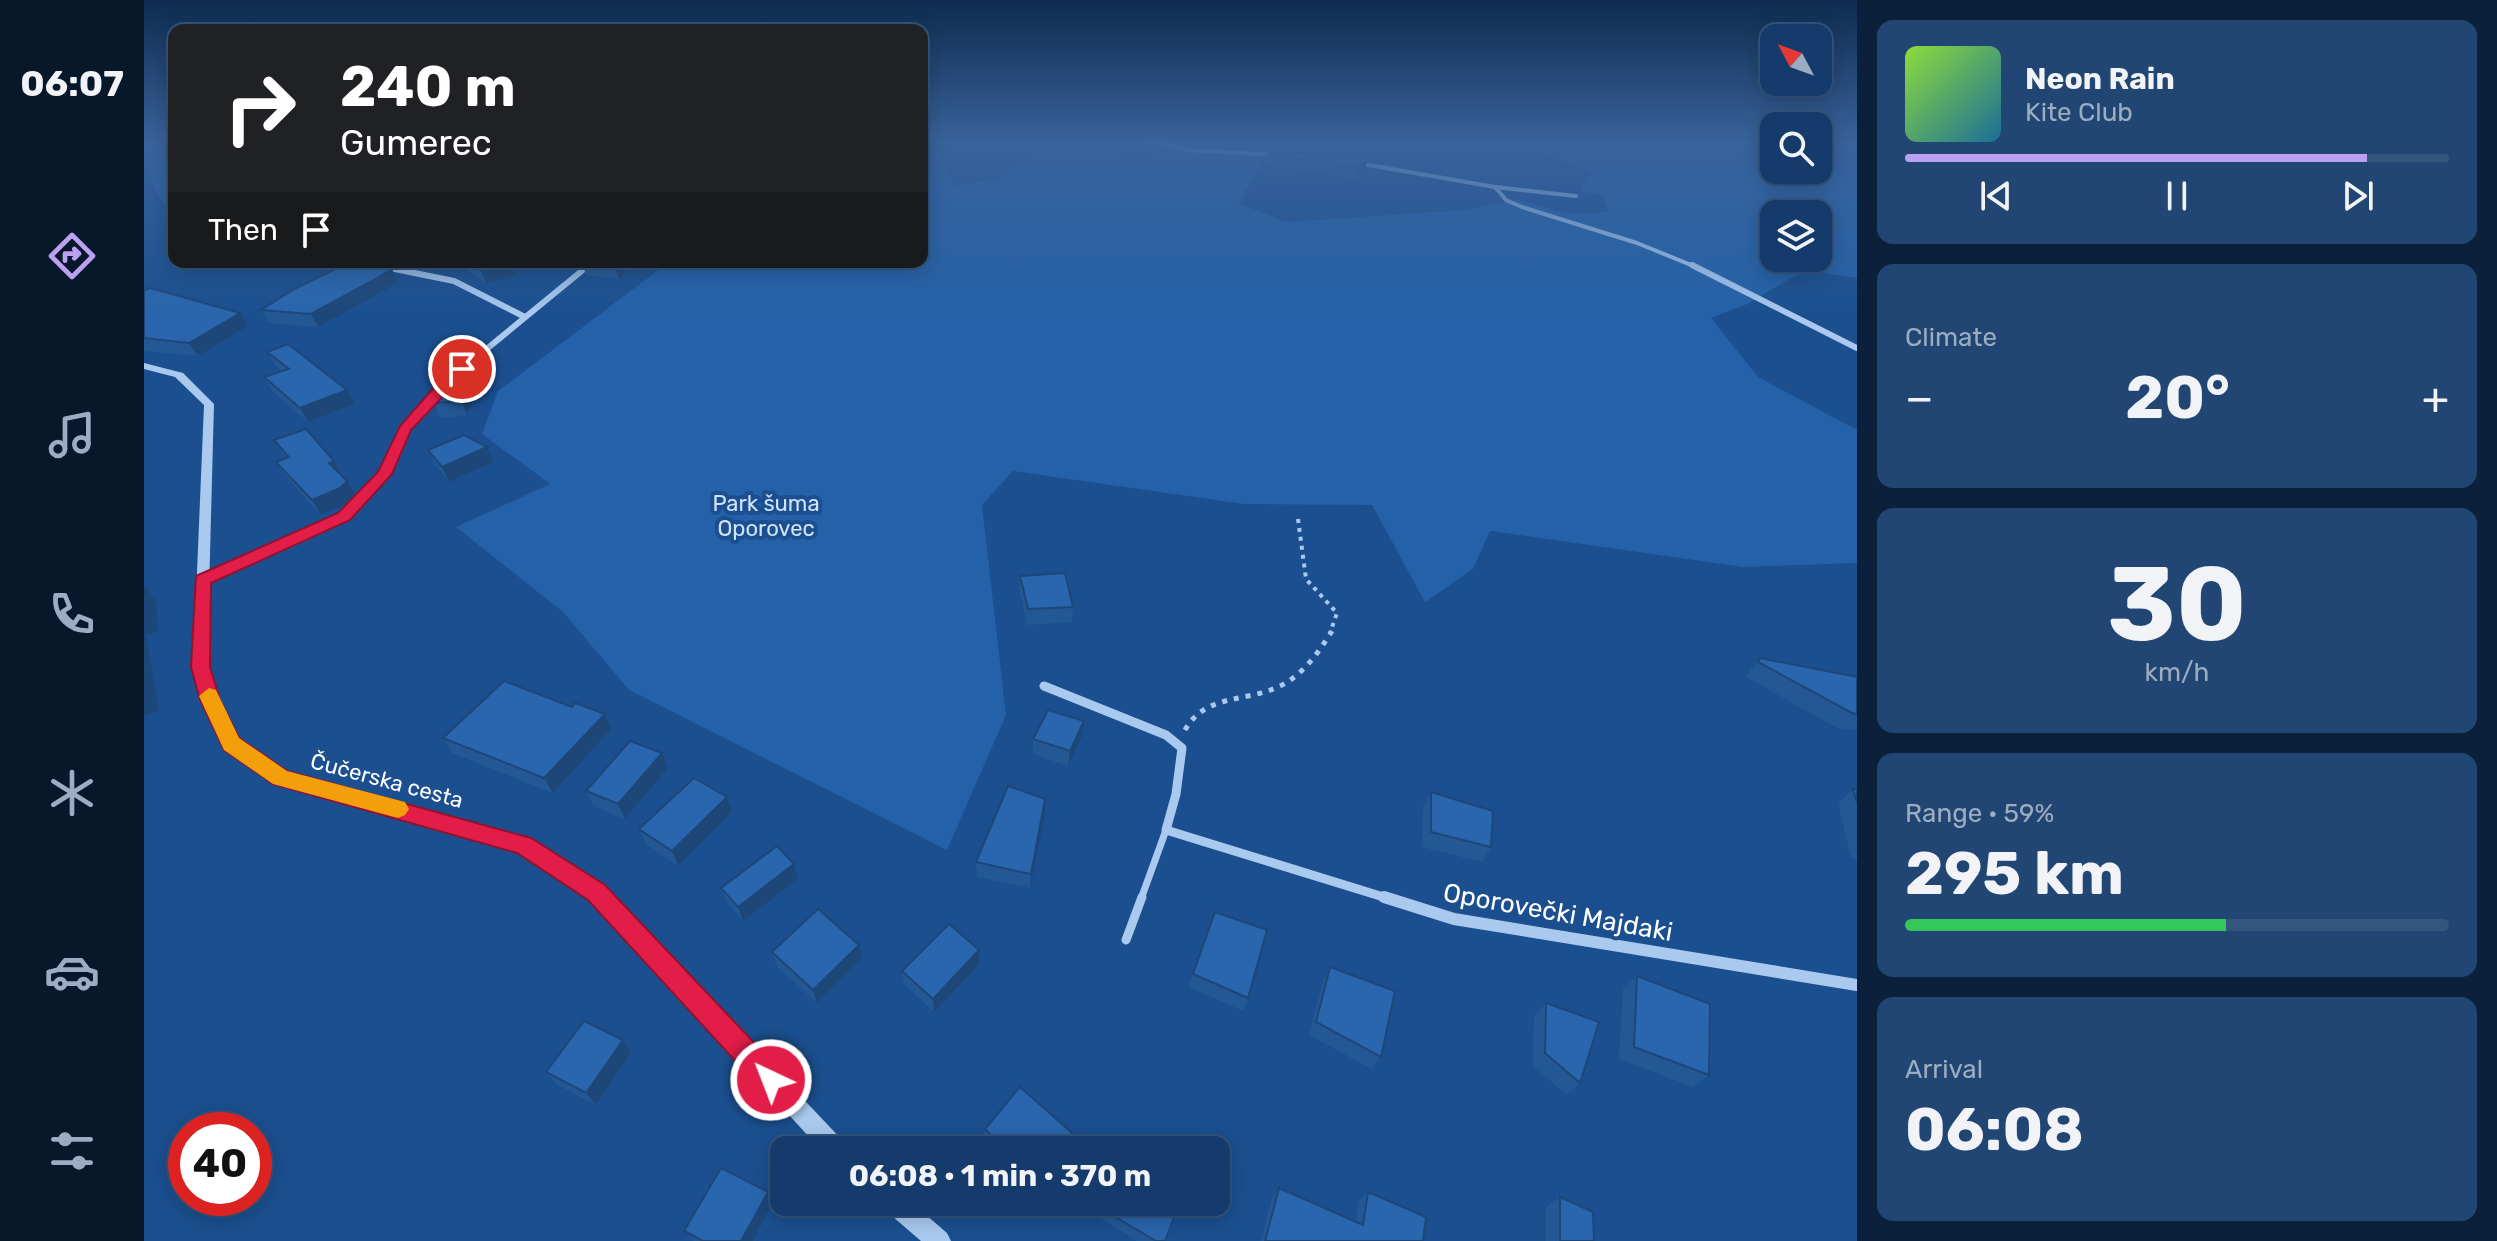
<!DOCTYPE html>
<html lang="en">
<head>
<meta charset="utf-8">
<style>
	:root { --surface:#143b6b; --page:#214673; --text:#f1f3f6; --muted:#9dadc1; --line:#33557e; --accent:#bca0f2 }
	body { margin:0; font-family:Rubik,sans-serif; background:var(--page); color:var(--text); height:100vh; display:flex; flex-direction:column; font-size:30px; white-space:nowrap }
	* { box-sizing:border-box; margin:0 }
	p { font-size:26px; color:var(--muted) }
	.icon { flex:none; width:44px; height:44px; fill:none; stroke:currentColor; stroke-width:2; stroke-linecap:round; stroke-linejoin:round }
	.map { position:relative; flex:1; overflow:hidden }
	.sheet { display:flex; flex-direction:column; gap:20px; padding:20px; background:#0b203b; width:640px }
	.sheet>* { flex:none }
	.top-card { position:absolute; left:24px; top:24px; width:760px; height:244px; border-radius:16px; box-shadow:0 4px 20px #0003,0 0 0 2px var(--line); background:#202124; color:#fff; overflow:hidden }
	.needle { width:52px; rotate:311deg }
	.fabs { position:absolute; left:1616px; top:24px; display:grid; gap:16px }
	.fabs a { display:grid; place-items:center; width:72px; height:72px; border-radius:16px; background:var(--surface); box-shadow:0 4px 20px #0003,0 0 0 2px var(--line); font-size:40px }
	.speed { position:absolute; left:24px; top:1112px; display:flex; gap:16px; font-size:40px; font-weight:700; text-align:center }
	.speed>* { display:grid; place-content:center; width:104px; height:104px; border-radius:50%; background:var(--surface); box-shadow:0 4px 20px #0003,0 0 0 2px var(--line); line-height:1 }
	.speed .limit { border:12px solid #d22; background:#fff; color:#111 }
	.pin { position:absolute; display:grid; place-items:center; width:68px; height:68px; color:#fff; margin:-34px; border:4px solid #fff; border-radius:50%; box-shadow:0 2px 8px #0007 }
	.me { position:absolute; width:88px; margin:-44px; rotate:317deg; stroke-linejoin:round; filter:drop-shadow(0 0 6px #0008) }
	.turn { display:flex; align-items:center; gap:28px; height:168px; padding:0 40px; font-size:36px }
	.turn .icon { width:104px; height:104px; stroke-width:2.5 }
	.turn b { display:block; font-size:56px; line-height:68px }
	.then { display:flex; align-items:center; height:76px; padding:0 40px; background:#0003; gap:16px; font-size:30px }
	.big { font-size:60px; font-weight:700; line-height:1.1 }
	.sheet .widget { flex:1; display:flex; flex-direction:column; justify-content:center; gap:12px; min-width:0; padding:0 28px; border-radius:16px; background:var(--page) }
	.sheet .dial { align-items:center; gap:0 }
	.dial b { font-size:104px; line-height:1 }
	.song { display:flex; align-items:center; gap:24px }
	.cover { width:96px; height:96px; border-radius:12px; background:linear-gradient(135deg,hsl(90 70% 55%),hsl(200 70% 35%)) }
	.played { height:8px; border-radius:4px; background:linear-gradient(90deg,var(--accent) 85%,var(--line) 85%) }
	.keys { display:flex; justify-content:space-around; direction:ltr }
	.heat { display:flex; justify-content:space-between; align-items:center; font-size:44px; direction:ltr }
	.charge { height:12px; border-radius:6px; background:linear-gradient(90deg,#34c759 59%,var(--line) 0) }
	.trip { position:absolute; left:626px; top:1136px; width:460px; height:80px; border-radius:16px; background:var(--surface); box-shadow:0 4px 20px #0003,0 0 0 2px var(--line); font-weight:700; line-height:80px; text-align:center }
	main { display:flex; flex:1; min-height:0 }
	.menu { display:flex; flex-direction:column; width:144px; justify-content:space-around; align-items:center; background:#08182b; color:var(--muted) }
	.menu .icon { width:56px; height:56px }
	.menu .on { color:var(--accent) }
	.menu b { font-size:36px; color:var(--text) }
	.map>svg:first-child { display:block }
</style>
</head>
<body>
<main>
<nav class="menu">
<b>06:07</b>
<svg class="icon on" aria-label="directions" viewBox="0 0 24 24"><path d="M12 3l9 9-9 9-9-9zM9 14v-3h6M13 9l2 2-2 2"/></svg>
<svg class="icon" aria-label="music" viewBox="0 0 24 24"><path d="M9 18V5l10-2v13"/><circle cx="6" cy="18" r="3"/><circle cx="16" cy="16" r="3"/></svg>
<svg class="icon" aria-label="phone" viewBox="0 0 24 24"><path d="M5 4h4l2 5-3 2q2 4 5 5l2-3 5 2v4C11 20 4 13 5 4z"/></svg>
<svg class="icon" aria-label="climate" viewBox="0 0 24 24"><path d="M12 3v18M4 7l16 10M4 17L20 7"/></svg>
<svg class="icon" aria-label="car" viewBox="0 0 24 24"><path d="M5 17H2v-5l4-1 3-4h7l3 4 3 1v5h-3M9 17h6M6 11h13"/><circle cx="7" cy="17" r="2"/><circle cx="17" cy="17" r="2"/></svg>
<svg class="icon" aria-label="filters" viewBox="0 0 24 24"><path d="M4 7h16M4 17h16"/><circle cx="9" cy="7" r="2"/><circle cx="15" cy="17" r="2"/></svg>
</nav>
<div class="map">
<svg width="1713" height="1241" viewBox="0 0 1713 1241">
	<rect width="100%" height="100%" fill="#1b4f8f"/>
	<!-- green -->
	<g fill="#2461a8" fill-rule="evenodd">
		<path d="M3 141H30V210C8 198 0 164 3 141Z"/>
		<path d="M895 141H988L973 154 995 161 1010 148 1121 157 1095 203 1141 222 1320 210 1374 200 1425 214 1465 212 1458 195 1436 191 1446 172 1403 155 1334 144 1330 153 1257 141H1630V170H1674V141H1713V278L1661 270 1603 304 1567 318 1614 377 1713 430V563L1599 567 1346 531 1329 569 1281 602 1228 505 1100 504 869 471 838 505 862 715 803 850 485 690 419 612 312 527 406 484 338 434 354 391 525 262H778V143L792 149 811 186 858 178ZM1630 214H1674V258H1630Z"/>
	</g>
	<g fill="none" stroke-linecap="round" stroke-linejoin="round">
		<!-- path-far1 -->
		<path stroke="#a9c9ee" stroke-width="4" stroke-dasharray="4 5" stroke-linecap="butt" d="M1154 519 1162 579 1193 613 1186 633"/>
		<!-- path -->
		<path stroke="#a9c9ee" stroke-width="5" stroke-dasharray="5 7" stroke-linecap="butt" d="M1041 730C1062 693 1101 703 1136 686 1159 675 1174 653 1188 631"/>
		<!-- service-far1 -->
		<path stroke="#a9c9ee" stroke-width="7" d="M997 899 1022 830"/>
		<!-- service -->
		<path stroke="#a9c9ee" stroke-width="9" d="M982 940 998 897"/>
		<!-- minor-far4 -->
		<g stroke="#a9c9ee" stroke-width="4">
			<path d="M1001 141 1046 150 1132 155"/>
			<path d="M1213 163 1351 187 1362 200 1378 207 1493 243 1552 267"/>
			<path d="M1351 187 1432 196"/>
			<path d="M442 267 448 262"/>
		</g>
		<!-- minor-far3 -->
		<g stroke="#a9c9ee" stroke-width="6">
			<path d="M1548 265 1713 348"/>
			<path d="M246 268 310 281 381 317"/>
			<path d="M323 365 445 265"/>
			<path d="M263 427 306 379"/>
		</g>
		<!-- minor-far2 -->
		<path stroke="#a9c9ee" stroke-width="7" d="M58 580 200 517 241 474 265 425"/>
		<!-- minor-far1 -->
		<path stroke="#a9c9ee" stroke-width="9" d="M900 686 1022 735 1038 748 1032 794 1022 830 1246 899"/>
		<!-- minor -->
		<path stroke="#a9c9ee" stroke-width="12" d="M1240 897 1310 919 1713 985"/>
		<!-- tertiary -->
		<g fill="#a9c9ee" fill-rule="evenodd">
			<path d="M0 363 39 373 70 404 63 667 74 700 93 740 142 773 385 840 459 887 700 1142 703 1150H677L447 899 374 851 131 783 81 748 58 700 49 667 60 405 31 377 0 369Z"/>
			<path d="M738 1202H767L803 1233 807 1241H777L741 1210Z"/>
		</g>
	</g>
	<!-- wall -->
	<g fill="#245895">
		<path d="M1134 141 1237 145 1234 156 1230 160H1224L1221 169 1212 179 1122 165 1124 154 1133 151Z"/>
		<path d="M312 262H368L373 275 342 283Z"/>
		<path d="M438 262H494L475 279 442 275Z"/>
		<path d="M248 270 254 283 174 327 125 323 117 310Z"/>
		<path d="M0 290 96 313 104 326 54 356 0 351Z"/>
		<path d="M123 352 203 390 211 404 164 422 128 391 120 377 139 371 131 365Z"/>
		<path d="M339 378 323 415 296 418 290 403Z"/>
		<path d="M130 440 190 461 212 495 204 503 177 515 142 476 132 462 143 458Z"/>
		<path d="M284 450 349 462 305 482 291 464Z"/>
		<path d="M876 576 929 607 928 622 883 625 876 591Z"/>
		<path d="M1616 658 1713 677V730L1693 728 1602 677 1604 673Z"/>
		<path d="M428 707 461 714 467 729 409 793 308 753 299 738Z"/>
		<path d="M938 736 924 766 889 754V739Z"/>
		<path d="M524 768 481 819 450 806 442 791Z"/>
		<path d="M1709 789H1713V860L1707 858 1694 803Z"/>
		<path d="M1287 792 1347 847 1338 862 1278 847 1279 806Z"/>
		<path d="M588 812 534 866 502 844 495 829Z"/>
		<path d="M901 814 886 888 833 877 832 862Z"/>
		<path d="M650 864 654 879 599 921 583 902 577 888Z"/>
		<path d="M715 945 718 958 673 1003 633 966 628 952Z"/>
		<path d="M835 950 836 964 790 1012 760 984 758 971Z"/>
		<path d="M1186 967 1237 1057 1228 1069 1165 1035 1179 981Z"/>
		<path d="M1049 974 1104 998 1099 1011 1045 987Z"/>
		<path d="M1493 976 1565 1075 1549 1087 1475 1059 1479 989Z"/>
		<path d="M1402 1003 1436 1083 1422 1095 1389 1065 1390 1016Z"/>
		<path d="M487 1053 452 1105 412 1084 402 1072Z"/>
		<path d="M841 1129 928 1133 926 1145 922 1150H852L841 1140Z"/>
		<path d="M1135 1188 1212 1222 1214 1202 1224 1192 1279 1241H1117L1128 1198Z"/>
		<path d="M1416 1197 1450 1241H1402V1207Z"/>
		<path d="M629 1202 609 1241H549L540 1231Z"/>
		<path d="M958 1209 1021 1241H993L956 1218Z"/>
	</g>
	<!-- shaded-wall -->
	<g fill="#1d4779">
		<path d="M1237 145 1234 156 1230 160 1233 149Z"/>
		<path d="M1224 158 1221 169 1212 179 1215 168Z"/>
		<path d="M368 262 373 275 342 283 337 270Z"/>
		<path d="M476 262H494L475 279 471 266Z"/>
		<path d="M248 270 254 283 174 327 167 314Z"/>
		<path d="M96 313 104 326 54 356 45 343Z"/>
		<path d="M334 364 339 378 323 415 317 401Z"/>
		<path d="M203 390 211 404 164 422 156 408Z"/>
		<path d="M343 447 349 462 305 482 298 467Z"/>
		<path d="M190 461 198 475 185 463Z"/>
		<path d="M203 481 212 495 204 503 177 515 168 500Z"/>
		<path d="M0 586 12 600 14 631 2 635 15 710 0 716Z"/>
		<path d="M461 714 467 729 409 793 400 778Z"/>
		<path d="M940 721 938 736 924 766 926 751Z"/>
		<path d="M518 753 524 768 481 819 474 804Z"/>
		<path d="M583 797 588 812 534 866 528 851Z"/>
		<path d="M901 799V814L886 888 887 874Z"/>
		<path d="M650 864 654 879 599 921 594 907Z"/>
		<path d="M715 945 718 958 673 1003 669 990Z"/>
		<path d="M835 950 836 964 790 1012 789 999Z"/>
		<path d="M479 1040 487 1053 452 1105 442 1093Z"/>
		<path d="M928 1133 926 1145 922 1150H916Z"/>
		<path d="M624 1192 629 1202 609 1241H597Z"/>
	</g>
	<!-- building -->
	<g fill="#2a66ad" stroke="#1d4779" stroke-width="2">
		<path d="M1136 141H1197L1237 145 1233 149Z"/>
		<path d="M1126 151 1224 158 1215 168 1124 154Z"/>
		<path d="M325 262H368L337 270Z"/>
		<path d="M438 262H476L471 266Z"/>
		<path d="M204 263 248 270 167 314 117 310 152 288Z"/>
		<path d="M6 288 96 313 45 343 0 338V290Z"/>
		<path d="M144 344 203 390 156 408 120 377 145 369 123 352Z"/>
		<path d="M321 356 334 364 317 401 290 403 307 367Z"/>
		<path d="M162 429 190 461 185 463 203 481 196 488 168 500 132 462 145 457 130 440Z"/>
		<path d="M320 435 343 447 298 467 284 450Z"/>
		<path d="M921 573 929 607 884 609 876 576Z"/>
		<path d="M1616 658 1713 677V714L1708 713 1614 662Z"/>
		<path d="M360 681 428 707 431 703 461 714 400 778 299 738Z"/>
		<path d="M904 710 940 721 926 751 889 739Z"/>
		<path d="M486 741 518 753 474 804 442 791Z"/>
		<path d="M550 778 583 797 528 851 495 829Z"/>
		<path d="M864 786 901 799 887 874 832 862Z"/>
		<path d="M1709 789H1713V803Z"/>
		<path d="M1287 792 1349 811 1347 847 1287 832Z"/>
		<path d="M633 846 650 864 594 907 577 888Z"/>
		<path d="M674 909 715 945 669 990 628 952Z"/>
		<path d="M1071 912 1123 930 1104 998 1049 974Z"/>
		<path d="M805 924 835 950 789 999 758 971Z"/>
		<path d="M1186 967 1251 991 1237 1057 1172 1022Z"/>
		<path d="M1493 976 1566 1004 1565 1075 1490 1047Z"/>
		<path d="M1402 1003 1455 1022 1436 1083 1401 1053Z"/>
		<path d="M440 1021 479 1040 442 1093 402 1072Z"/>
		<path d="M876 1087 928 1133 916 1150H863L841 1129Z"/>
		<path d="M577 1168 624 1192 597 1241H559L540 1231Z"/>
		<path d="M1135 1188 1219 1225 1224 1192 1282 1217 1279 1241H1121Z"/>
		<path d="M1416 1197 1449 1212 1450 1241H1416Z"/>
		<path d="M961 1202H1036L1021 1241H1012L958 1209Z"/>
	</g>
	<!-- sky -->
	<linearGradient id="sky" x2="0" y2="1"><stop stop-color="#0f2b4f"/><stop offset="0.45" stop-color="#39639b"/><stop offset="1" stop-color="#39639b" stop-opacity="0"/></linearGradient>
	<rect width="1713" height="315" fill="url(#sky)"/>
	<!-- route -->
	<path fill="#e11d48" stroke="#92132f" stroke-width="2" d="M314 366 325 369 267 430 248 474 206 520 67 583 66 667 76 700 95 738 143 771 387 838 461 885 636 1070 640 1080 636 1089 627 1093 617 1089 444 900 373 853 129 784 80 750 56 700 47 667 52 576 194 513 234 472 256 426 293 384Z"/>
	<!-- slow -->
	<path fill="#f59e0b" d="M65 688 72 690 95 738 143 771 261 802 265 809 261 815 254 818 129 784 80 750 55 696Z"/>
	<g text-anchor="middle" stroke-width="8" stroke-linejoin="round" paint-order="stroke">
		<!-- park labels -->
		<g font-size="22" fill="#cfe3fa" stroke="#1b4f8f">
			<text x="622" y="511">Park šuma<tspan x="622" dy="25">Oporovec</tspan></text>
		</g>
		<!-- street labels -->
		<g font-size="22" fill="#fff" stroke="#1b4f8f">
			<text transform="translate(243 780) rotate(15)" y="8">Čučerska cesta</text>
		</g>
		<!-- near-street labels -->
		<g font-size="26" fill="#fff" stroke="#1b4f8f">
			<text transform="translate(1414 912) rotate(10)" y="9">Oporovečki Majdaki</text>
		</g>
	</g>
</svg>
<div class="fabs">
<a><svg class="needle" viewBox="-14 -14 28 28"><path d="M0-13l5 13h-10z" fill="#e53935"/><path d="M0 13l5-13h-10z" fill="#9dadc1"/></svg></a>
<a><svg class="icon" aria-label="search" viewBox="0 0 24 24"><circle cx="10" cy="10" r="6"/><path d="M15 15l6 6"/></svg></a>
<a><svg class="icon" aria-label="layers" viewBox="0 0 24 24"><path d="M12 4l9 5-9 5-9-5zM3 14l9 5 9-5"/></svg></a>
</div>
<div class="speed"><div class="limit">40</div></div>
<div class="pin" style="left:318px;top:369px;background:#d93025"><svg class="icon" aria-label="arrive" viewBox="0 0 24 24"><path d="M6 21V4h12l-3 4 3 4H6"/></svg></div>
<svg class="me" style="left:627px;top:1080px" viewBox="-20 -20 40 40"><circle r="17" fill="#e11d48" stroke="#fff" stroke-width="3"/><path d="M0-11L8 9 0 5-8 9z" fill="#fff"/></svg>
<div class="trip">06:08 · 1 min · 370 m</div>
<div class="top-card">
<div class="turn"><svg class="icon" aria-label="right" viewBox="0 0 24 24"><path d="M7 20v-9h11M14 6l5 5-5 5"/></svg><div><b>240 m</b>Gumerec</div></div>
<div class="then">Then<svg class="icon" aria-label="arrive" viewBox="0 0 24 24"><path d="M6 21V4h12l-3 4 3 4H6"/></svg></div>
</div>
</div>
<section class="sheet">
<div class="widget">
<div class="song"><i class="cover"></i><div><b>Neon Rain</b><p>Kite Club</p></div></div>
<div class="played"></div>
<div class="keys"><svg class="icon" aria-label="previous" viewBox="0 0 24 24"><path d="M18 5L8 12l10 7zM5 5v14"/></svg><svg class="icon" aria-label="pause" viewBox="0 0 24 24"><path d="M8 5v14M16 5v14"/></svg><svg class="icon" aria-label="next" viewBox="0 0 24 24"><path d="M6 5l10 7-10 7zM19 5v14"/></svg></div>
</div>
<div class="widget"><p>Climate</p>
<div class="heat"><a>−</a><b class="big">20°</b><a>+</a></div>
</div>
<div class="widget dial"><b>30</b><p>km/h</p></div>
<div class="widget"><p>Range · 59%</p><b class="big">295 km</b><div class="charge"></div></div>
<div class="widget"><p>Arrival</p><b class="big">06:08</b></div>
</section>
</main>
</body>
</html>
